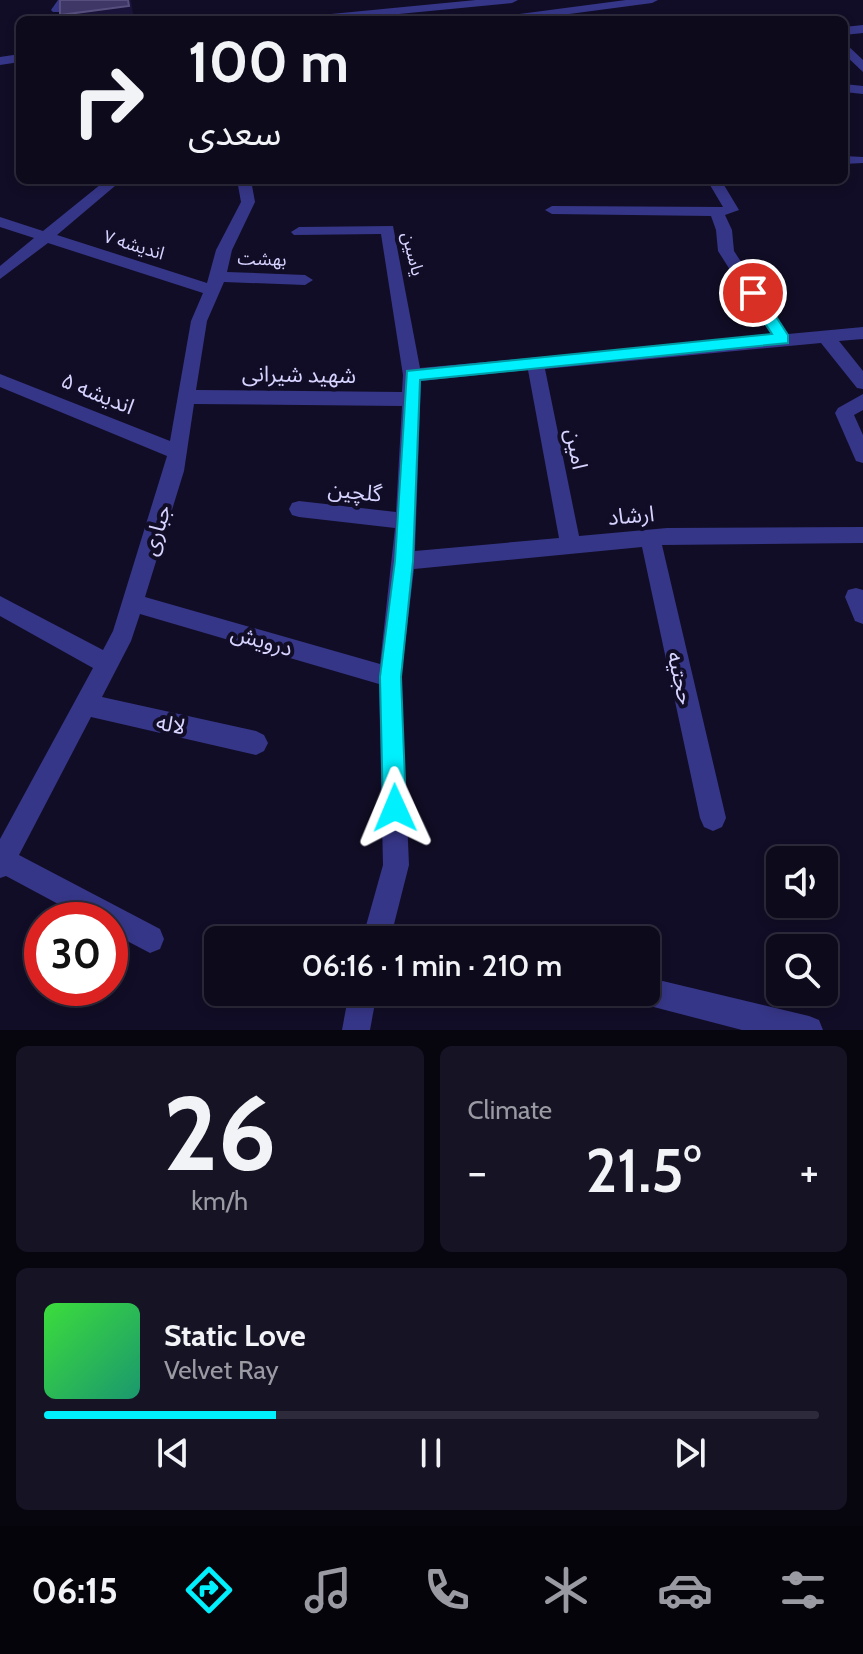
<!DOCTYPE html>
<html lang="en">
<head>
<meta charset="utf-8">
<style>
	:root { --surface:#0d0a1c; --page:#161325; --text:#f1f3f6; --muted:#9a9aa3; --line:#2d2b3b; --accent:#00f0fe }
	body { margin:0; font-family:Cabin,"Noto Sans Arabic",sans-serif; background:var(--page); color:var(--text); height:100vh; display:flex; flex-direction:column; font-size:30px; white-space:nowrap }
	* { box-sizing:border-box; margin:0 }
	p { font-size:26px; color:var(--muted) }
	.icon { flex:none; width:44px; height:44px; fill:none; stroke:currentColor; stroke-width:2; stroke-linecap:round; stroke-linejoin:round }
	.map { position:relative; height:1030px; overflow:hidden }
	.panel { display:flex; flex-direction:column; gap:16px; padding:16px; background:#07060f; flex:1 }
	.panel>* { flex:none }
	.top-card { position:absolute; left:16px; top:16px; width:832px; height:168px; border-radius:12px; box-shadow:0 4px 12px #0003,0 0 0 2px var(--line); background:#0d0a1c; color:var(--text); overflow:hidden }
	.tools { position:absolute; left:766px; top:846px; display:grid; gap:16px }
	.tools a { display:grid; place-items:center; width:72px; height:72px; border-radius:12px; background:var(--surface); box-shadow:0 4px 12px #0003,0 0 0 2px var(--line); font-size:40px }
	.speed { position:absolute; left:24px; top:902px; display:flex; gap:16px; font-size:40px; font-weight:700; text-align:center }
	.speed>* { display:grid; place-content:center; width:104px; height:104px; border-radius:50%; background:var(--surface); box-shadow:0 4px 12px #0003,0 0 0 2px var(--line); line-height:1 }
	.speed .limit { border:12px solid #d22; background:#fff; color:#111 }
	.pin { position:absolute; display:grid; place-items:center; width:68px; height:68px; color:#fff; margin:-34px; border:4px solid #fff; border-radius:50%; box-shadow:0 2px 8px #0007 }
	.me { position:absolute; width:88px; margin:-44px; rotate:359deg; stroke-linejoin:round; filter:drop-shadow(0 0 6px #0008) }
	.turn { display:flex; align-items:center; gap:28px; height:168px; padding:0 40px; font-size:36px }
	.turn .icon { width:104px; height:104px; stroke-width:2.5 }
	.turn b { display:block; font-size:56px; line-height:68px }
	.big { font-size:60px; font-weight:600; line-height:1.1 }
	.panel .card { flex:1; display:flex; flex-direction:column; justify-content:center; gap:12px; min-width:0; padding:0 28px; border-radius:12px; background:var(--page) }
	.panel .dial { align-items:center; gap:0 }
	.dial b { font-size:104px; line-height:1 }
	.song { display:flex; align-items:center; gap:24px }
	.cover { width:96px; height:96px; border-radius:12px; background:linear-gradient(135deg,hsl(120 70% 55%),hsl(160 70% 35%)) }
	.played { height:8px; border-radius:4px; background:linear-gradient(90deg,var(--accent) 30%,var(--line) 30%) }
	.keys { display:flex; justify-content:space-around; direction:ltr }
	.heat { display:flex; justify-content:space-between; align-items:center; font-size:44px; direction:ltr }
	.panel .tiles { flex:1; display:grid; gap:16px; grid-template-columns:1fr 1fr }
	.card:last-child { grid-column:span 2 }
	.trip { position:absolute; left:204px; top:926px; width:456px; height:80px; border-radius:12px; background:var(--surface); box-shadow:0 4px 12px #0003,0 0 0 2px var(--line); font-weight:600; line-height:80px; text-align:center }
	.tabs { display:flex; height:128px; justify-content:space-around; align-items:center; background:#05040b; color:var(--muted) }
	.tabs .icon { width:56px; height:56px }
	.tabs .selected { color:var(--accent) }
	.tabs b { font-size:36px; color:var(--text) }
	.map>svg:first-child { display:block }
</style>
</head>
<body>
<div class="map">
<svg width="863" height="1030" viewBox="0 0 863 1030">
	<rect width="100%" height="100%" fill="#110d26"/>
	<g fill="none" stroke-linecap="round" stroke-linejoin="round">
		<!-- minor -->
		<g fill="#363688" fill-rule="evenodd">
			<path d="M58 0H70L61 12H53L51 10Z"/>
			<path d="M476 0H518L512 3 337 20H294L300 17Z"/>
			<path d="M626 0H658L652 3 524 20H491L497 17Z"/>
			<path d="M863 25V33L844 35V27Z"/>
			<path d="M844 42 863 60V72L844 54Z"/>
			<path d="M20 54V62L0 65V57Z"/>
			<path d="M844 84 863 86V94L844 92Z"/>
			<path d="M844 156 863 157V163L844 164Z"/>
			<path d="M106 180H122L57 235 207 283 216 250 241 202 237 180H251L255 202 232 250 227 272 305 275 313 280 305 285 224 282 207 321 196 390 402 392 403 375 381 234 294 235 291 232 299 227 393 226 420 368 772 336 718 251 716 230 711 216 552 214 545 210 552 206 723 207 707 180H721L739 210 725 215 732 230 734 251 788 334 863 327V339L839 341 863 371V389L857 388 821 343 545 369 579 536 667 528 863 527V543L662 545 726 818 722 827 713 831 704 827 700 818 642 547 414 569 401 677 409 865 390 940H362L383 865 379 684 140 614 131 641 102 697 256 731 264 735 268 743 264 751 256 755 91 717 19 855 160 929 164 939 160 949 150 953 110 932V920H88L6 876 0 878V839L93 668 0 616V596L103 650 113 631 167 456 0 387V374L170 441 191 321 203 293 48 243 0 279V266L34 238 0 227V217L43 231ZM528 370 559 538 415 551 421 381ZM194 404 402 406 396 512 299 501 292 503 289 509 292 515 299 517 395 528 380 664 145 597 184 471Z"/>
			<path d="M863 394V410L854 415 863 435V463L856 461 835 413 838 408Z"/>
			<path d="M856 588 863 590V624L855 621 845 597 848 590Z"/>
			<path d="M437 926 449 930 453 940H423L427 930Z"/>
			<path d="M646 977 809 1016 819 1020 823 1030H742L646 1005 636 1001 632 992H646Z"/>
			<path d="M349 992H377L370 1030H342Z"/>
		</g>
	</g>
	<!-- shaded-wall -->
	<path fill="#1a143a" d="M128 0H131L134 20H61L60 15Z"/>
	<!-- building -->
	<path fill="#3f3867" stroke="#57507f" stroke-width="2" d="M60 0H128L129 6 60 15Z"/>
	<!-- route -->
	<path fill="#00f0fe" stroke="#009ca5" stroke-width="2" d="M753 288 758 289 788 335V343L420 380 413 561 401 677 406 808 403 816 395 820 387 816 383 808 380 677 395 561 407 371 772 334 745 293Z"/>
	<g text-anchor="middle" stroke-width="8" stroke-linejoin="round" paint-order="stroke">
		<!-- far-street labels -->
		<g font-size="18" fill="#d6d3ff" stroke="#110d26">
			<text transform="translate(134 245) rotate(17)" y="6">اندیشه ۷</text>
			<text transform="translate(413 254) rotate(76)" y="6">یاسین</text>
			<text transform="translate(262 259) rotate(2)" y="6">بهشت</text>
		</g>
		<!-- street labels -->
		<g font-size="22" fill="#d6d3ff" stroke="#110d26">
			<text transform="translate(299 374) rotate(1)" y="8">شهید شیرانی</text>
			<text transform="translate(98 393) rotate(22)" y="8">اندیشه ۵</text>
			<text transform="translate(577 449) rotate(79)" y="8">امین</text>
			<text transform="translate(355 491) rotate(6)" y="8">گلچین</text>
			<text transform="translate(631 515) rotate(-5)" y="8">ارشاد</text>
			<text transform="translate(156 530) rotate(-73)" y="8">جباری</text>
			<text transform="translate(262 640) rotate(16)" y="8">درویش</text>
			<text transform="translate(681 678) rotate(77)" y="8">حجتیه</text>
			<text transform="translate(171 724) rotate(12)" y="8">لاله</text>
		</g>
	</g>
</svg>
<div class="tools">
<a><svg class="icon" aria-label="sound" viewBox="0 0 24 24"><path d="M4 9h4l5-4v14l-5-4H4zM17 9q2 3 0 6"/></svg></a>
<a><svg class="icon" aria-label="search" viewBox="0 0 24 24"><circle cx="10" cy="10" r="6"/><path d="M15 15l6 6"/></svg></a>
</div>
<div class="speed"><div class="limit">30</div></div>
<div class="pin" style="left:753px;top:293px;background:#d93025"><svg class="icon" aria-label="arrive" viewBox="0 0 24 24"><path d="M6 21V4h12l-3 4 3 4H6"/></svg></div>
<svg class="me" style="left:395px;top:808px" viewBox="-20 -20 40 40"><path d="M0-17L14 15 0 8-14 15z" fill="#00f0fe" stroke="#fff" stroke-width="4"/></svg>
<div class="trip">06:16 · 1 min · 210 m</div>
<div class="top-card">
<div class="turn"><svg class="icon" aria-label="right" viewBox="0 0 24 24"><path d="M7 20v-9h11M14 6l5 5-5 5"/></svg><div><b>100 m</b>سعدی</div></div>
</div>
</div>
<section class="panel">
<div class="tiles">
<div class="card dial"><b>26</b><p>km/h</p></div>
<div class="card"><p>Climate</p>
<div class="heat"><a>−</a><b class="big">21.5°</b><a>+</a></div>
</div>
<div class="card">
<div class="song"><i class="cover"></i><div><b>Static Love</b><p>Velvet Ray</p></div></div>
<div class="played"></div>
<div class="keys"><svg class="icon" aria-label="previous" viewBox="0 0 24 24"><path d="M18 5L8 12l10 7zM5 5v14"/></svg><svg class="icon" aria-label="pause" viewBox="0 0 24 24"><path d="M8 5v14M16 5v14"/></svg><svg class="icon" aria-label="next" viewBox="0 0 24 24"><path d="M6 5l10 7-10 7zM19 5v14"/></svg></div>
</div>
</div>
</section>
<nav class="tabs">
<b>06:15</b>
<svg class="icon selected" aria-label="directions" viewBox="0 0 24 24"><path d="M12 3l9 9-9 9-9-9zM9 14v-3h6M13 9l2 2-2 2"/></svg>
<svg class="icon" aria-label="music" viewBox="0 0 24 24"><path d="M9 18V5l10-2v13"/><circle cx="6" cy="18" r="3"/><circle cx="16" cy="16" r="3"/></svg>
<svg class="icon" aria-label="phone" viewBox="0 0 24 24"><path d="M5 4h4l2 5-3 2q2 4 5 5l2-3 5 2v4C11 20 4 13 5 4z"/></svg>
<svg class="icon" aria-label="climate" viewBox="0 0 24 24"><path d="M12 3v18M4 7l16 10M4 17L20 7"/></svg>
<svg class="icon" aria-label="car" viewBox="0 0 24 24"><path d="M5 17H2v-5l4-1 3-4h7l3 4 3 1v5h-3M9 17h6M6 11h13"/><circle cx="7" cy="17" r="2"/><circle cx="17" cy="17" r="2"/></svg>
<svg class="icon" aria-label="filters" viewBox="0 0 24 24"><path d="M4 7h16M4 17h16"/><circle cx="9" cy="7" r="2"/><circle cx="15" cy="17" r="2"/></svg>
</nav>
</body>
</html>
